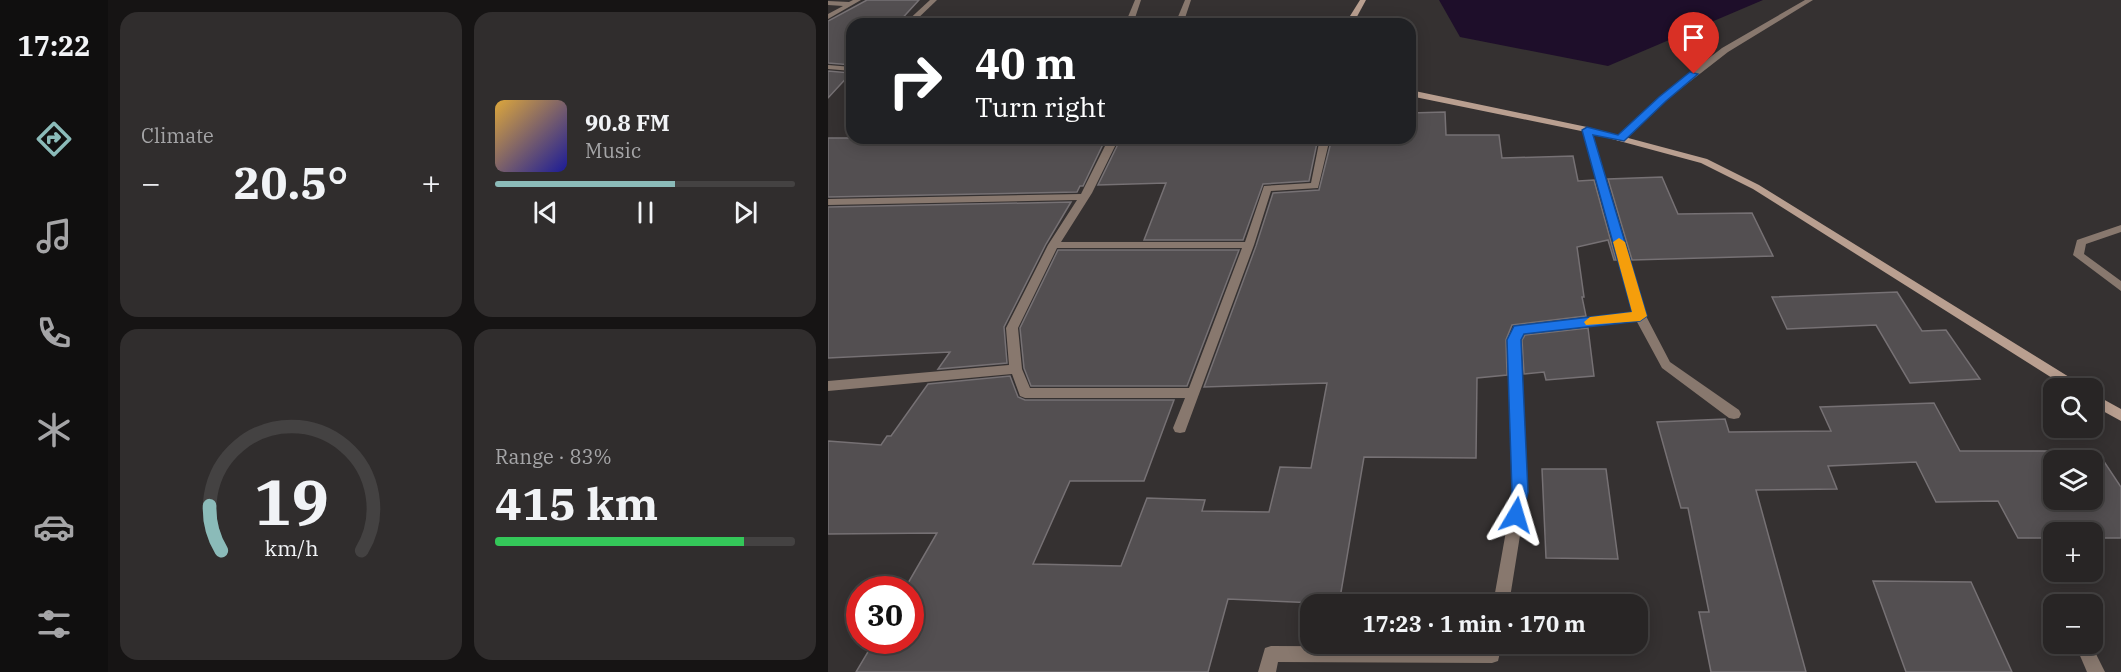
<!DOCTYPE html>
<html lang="en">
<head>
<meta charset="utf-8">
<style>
	:root { --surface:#282525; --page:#302d2d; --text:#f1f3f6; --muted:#a5a5a7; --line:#444242; --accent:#8bbbb9 }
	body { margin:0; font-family:"IBM Plex Serif",serif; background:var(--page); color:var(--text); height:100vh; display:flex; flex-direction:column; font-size:22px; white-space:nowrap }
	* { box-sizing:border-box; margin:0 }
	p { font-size:20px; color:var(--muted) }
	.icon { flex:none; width:33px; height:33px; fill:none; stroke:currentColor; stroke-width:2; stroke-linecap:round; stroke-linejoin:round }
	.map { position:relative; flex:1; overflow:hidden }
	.details { display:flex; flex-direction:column; gap:12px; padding:12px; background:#161414; width:720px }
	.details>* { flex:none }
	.banner { position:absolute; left:18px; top:18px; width:570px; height:126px; border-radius:18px; box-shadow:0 3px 15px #0003,0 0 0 2px var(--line); background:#202124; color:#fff; overflow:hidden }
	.controls { position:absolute; left:1215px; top:378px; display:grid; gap:12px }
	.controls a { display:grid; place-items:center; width:60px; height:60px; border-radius:12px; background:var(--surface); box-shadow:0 3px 15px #0003,0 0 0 2px var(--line); font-size:30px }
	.speed { position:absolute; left:18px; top:576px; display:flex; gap:12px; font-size:30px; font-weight:700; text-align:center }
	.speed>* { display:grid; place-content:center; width:78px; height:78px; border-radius:50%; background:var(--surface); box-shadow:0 3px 15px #0003,0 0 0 2px var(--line); line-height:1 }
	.speed .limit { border:9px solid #d22; background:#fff; color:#111 }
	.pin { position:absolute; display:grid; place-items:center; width:51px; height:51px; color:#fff; margin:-62px -26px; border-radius:50% 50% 50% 0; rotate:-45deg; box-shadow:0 0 6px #0007 }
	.pin .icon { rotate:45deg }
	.me { position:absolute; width:66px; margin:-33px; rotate:7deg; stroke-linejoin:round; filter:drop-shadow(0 0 4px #0008) }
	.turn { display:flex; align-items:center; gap:21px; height:126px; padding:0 30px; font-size:27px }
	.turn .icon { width:78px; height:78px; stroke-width:2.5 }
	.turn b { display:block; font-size:42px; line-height:51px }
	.big { font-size:45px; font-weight:700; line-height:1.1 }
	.details .widget { flex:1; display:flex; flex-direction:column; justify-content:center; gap:9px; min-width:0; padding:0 21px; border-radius:18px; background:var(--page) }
	.details .dial { align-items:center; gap:0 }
	.dial svg { height:156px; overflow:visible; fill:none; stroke:var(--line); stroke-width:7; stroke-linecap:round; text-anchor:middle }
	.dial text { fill:var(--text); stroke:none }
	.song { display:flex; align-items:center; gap:18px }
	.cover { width:72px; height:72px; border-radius:9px; background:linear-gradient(135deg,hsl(40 70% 55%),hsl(240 70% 35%)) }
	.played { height:6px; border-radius:3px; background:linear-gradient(90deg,var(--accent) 60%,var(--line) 60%) }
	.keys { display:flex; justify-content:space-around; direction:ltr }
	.heat { display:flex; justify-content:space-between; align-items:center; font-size:33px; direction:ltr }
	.charge { height:9px; border-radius:4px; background:linear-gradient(90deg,#34c759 83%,var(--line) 0) }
	.details .tiles { flex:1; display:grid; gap:12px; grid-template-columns:repeat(2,1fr) }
	.trip { position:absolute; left:472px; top:594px; width:348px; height:60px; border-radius:18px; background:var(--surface); box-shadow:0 3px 15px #0003,0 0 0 2px var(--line); font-weight:700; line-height:60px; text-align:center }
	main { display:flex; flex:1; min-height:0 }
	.tabs { display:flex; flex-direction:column; width:108px; justify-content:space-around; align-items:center; background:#100f0f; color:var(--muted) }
	.tabs .icon { width:42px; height:42px }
	.tabs .current { color:var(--accent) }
	.tabs b { font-size:27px; color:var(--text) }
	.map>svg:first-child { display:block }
</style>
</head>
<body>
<main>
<nav class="tabs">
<b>17:22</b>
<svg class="icon current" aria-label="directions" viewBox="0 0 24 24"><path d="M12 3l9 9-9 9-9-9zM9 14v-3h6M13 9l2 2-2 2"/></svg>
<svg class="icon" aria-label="music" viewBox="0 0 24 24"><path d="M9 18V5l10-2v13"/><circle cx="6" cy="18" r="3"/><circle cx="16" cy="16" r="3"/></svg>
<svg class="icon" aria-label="phone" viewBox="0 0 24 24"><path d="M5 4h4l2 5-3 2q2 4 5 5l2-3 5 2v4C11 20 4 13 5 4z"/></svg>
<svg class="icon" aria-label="climate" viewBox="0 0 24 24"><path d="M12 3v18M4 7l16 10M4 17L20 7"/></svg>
<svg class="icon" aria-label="car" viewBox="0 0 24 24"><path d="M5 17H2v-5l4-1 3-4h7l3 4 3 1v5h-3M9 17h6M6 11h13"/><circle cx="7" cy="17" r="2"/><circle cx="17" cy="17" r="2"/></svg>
<svg class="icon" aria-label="filters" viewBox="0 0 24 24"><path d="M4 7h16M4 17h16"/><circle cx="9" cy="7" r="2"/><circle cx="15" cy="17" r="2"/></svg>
</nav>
<section class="details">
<div class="tiles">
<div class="widget"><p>Climate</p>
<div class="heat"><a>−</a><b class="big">20.5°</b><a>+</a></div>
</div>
<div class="widget">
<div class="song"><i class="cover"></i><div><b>90.8 FM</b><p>Music</p></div></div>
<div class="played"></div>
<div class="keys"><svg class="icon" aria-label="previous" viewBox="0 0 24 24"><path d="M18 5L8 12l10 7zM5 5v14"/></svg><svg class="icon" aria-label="pause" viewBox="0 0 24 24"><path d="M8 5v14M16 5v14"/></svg><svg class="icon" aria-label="next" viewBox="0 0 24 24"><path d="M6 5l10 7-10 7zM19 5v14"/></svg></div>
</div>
<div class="widget dial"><svg viewBox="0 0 100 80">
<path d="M14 69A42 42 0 1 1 86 69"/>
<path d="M14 69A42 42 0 0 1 8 46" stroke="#8bbbb9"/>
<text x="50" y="56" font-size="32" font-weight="700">19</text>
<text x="50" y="72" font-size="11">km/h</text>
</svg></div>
<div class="widget"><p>Range · 83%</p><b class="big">415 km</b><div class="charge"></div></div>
</div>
</section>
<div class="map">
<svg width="1293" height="672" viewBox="0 0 1293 672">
	<rect width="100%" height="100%" fill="#353131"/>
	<!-- water -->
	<path fill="#1e0e2a" d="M611 0H935L780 66 632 37Z"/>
	<!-- building -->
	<g fill="#534f51" stroke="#767174" stroke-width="1.5" fill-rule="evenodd">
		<path d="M39 0H91L69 24H24V65L0 63V21Z"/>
		<path d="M0 71 23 73 0 98Z"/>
		<path d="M617 112 618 135H671L674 158 745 156 750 181 766 180 788 260H786L780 240 749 247 756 297H754L758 316 684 325 678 340 679 375 649 378 648 458 536 457 511 604 400 599 380 672H28L47 640H82V590H76L109 533 0 534V441L53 445 59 436H63L100 384 182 376 190 397 197 400H346L316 481H242L205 564 293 566 319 498 377 500 374 511 441 512 452 467 483 468 499 383 376 387 428 246 445 193 491 190 504 138H582V113Z"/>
		<path d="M0 138H278L255 186H252L249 192 0 197Z"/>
		<path d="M293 138H490L481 181 435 184 415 240H316L338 183 270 185Z"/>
		<path d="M834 177 850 214 924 213 945 256 804 260 780 179Z"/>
		<path d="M243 202 218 244 176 327 179 363 110 369 122 352 0 358V207Z"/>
		<path d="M230 250H411L359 386H203L196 368 192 328Z"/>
		<path d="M1069 292 1094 331 1118 330 1152 379 1082 383 1048 325 959 329 944 297Z"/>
		<path d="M760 328 766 376 718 380 716 372 696 374 694 340 697 335Z"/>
		<path d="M1106 403 1132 451H1269L1293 487V538H1264V532H1226V538H1190L1170 501 1108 502 1088 462 1000 466 1009 489 928 490 978 672H883L871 612H881L860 508H853L829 422 897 419 901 432 1003 431 992 407ZM1226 460H1264V500H1226Z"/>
		<path d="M714 469H778L790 559 718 558Z"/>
		<path d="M1045 581 1143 582 1184 672H1078Z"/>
	</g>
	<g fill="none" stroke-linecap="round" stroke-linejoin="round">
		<!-- street -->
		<g fill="#88786e" fill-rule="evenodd">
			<path d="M25 0H33L0 19V14L15 6 0 5V1L21 2Z"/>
			<path d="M102 0H109L84 24H76Z"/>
			<path d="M307 0H313L305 24H297Z"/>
			<path d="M357 0H363L355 24H347Z"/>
			<path d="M977 0H985L900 52 837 101 795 141H789V137L831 97 894 48Z"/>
			<path d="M0 65 24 67V71L0 69Z"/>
			<path d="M759 127 763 130 818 316 842 362 911 410 913 414 911 418 906 419 901 418 834 368 808 320 695 333 692 340 699 492 681 604H665L685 492 680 340 686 326 690 325 805 313 755 130Z"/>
			<path d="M281 138H291L264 193 233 242H417L436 186 483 183 492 138H502L490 188 443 191 426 245 357 432 352 433 347 432 345 428 357 398H197L192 396 184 374 0 391V381L181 365 178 328 220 245 249 200 0 205V199L253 194ZM229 248H414L361 388H202L194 369 190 328Z"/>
			<path d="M1293 225V232L1258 244 1256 254 1293 281V291L1245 255 1249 240Z"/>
			<path d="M658 644H674L670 661 664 663 450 662 448 672H430L437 648 443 646 657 647Z"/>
			<path d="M1247 644H1263L1277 672H1259Z"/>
		</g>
		<!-- secondary -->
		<g fill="#b99f90" fill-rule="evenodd">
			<path d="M532 0H538L525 24H517Z"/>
			<path d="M582 90 759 127 879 159 931 185 1254 385 1255 388H1240L925 189 873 163 758 132 582 96Z"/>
			<path d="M1264 393 1293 409V421L1264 405Z"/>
		</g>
	</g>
	<!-- route -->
	<path fill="#1a73e8" stroke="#114b97" stroke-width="1.5" d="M862 72 870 74 838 101 796 141 765 135 819 316 812 321 696 334 693 340 700 492 694 520 688 522 682 520 680 515 684 492 679 340 686 326 804 312 754 130 759 127 790 135 831 97Z"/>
	<!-- slow -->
	<path fill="#f59e0b" d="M791 238 797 242 819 316 812 321 758 325 756 322 762 317 804 312 785 242Z"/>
</svg>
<div class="controls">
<a><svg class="icon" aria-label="search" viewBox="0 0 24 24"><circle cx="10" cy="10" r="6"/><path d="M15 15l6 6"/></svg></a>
<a><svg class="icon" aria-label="layers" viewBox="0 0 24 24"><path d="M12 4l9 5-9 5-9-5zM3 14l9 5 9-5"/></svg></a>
<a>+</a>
<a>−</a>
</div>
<div class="speed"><div class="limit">30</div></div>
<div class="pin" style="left:866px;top:74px;background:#d93025"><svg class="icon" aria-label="arrive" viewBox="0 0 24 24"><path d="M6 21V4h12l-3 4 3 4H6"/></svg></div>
<svg class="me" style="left:688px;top:515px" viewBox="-20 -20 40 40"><path d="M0-17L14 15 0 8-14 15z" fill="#1a73e8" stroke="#fff" stroke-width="4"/></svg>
<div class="trip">17:23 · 1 min · 170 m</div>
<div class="banner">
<div class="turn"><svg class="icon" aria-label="right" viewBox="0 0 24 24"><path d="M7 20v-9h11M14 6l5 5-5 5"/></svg><div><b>40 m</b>Turn right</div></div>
</div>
</div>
</main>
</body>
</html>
